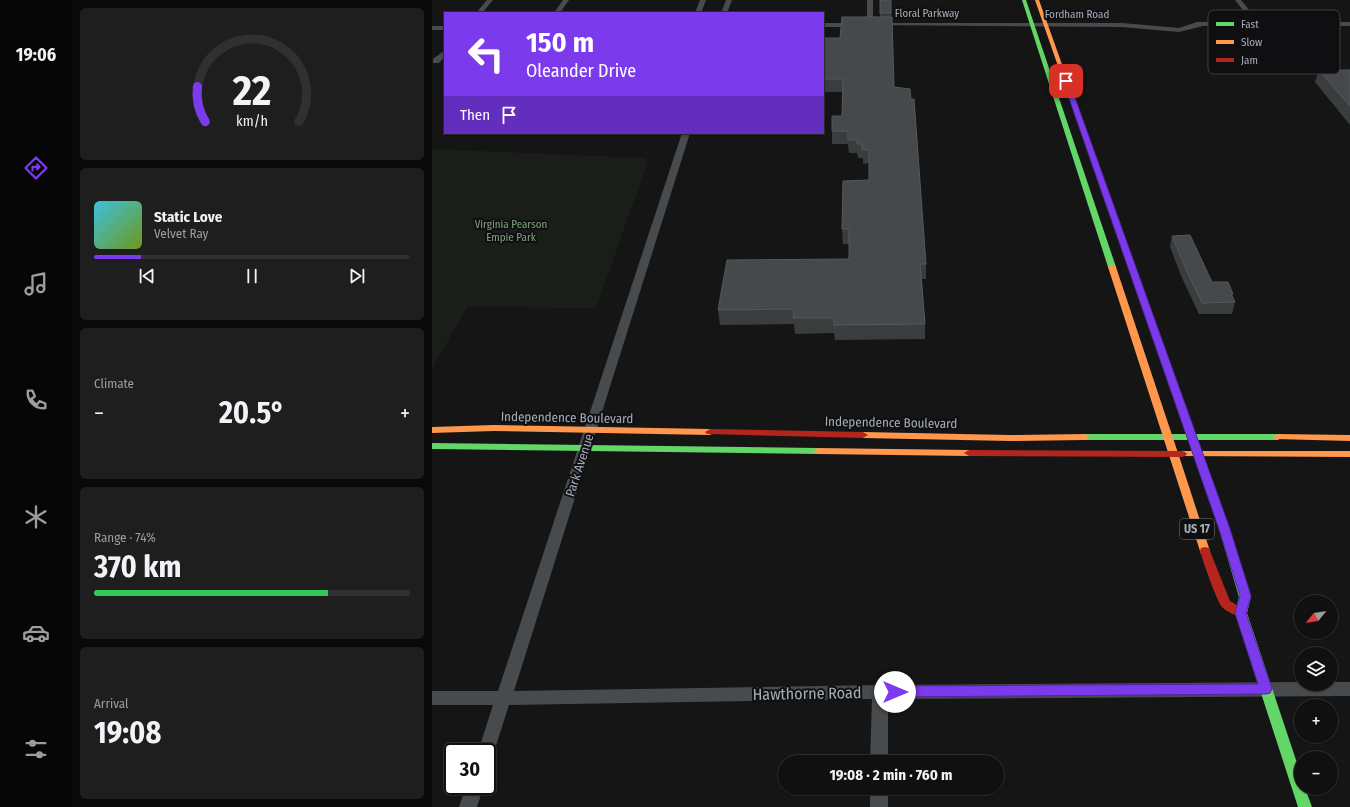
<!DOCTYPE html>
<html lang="en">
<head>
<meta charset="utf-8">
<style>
	:root { --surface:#101010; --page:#1e1e1e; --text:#f1f3f6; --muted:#9c9d9f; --line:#303030; --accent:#7c3aed }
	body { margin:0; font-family:"Fira Sans Condensed",sans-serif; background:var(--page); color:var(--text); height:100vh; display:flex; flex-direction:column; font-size:15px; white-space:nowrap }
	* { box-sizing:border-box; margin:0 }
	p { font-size:13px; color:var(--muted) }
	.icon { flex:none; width:22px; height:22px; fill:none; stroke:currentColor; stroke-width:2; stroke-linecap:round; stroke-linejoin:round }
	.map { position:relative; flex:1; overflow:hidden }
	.side { display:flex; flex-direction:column; gap:8px; padding:8px; background:#090909; width:360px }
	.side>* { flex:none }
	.guide { position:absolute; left:12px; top:12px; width:380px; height:122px; border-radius:0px; box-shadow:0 1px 3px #0004,0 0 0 1px var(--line); background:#7c3aed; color:#fff; overflow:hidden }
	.needle { width:26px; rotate:240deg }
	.controls { position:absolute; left:862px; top:595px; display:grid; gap:8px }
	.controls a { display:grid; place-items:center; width:44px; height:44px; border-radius:50%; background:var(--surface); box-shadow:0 1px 3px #0004,0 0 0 1px var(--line); font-size:20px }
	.speed { position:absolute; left:12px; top:743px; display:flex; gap:8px; font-size:20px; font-weight:700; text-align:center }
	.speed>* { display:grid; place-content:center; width:52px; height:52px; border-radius:50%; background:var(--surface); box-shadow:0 1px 3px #0004,0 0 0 1px var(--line); line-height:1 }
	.speed .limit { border:2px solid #111; border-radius:6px; background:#fff; color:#111 }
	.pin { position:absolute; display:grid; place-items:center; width:34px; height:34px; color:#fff; margin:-17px; border-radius:8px; box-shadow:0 2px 6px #0006 }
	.me { position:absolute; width:44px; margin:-22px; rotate:90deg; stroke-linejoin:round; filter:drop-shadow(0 0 3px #0008) }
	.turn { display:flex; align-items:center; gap:14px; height:84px; padding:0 16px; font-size:18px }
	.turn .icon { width:52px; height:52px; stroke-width:2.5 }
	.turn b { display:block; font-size:28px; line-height:34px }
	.then { display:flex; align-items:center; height:38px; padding:0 16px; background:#0003; gap:8px; font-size:15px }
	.big { font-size:30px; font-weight:700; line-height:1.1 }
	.side .widget { flex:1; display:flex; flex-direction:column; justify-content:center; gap:6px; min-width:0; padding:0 14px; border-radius:6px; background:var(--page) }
	.side .dial { align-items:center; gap:0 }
	.dial svg { height:104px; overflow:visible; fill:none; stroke:var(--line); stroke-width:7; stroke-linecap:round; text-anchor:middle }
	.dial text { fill:var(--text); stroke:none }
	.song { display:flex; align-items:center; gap:12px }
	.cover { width:48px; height:48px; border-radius:6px; background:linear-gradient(135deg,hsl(190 70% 55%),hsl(80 70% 35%)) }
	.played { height:4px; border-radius:2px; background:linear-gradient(90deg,var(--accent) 15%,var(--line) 15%) }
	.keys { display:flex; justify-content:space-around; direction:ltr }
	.heat { display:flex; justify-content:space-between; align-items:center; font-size:22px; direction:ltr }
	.charge { height:6px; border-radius:3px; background:linear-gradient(90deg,#34c759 74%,var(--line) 0) }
	.trip { position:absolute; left:346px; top:755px; width:226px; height:40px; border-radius:20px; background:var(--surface); box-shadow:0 1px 3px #0004,0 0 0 1px var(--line); font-weight:700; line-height:40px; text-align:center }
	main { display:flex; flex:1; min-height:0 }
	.dock { display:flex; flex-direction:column; width:72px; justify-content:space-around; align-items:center; background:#060606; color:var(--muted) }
	.dock .icon { width:28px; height:28px }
	.dock .selected { color:var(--accent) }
	.dock b { font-size:18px; color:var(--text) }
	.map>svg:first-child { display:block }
</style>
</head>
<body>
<main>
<nav class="dock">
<b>19:06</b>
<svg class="icon selected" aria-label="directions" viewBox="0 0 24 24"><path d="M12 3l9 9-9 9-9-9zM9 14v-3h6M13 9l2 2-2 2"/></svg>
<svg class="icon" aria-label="music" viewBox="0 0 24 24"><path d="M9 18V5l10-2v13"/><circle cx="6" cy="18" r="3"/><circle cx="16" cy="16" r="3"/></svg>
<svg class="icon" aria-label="phone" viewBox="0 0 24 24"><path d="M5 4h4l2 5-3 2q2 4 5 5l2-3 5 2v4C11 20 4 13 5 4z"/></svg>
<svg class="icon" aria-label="climate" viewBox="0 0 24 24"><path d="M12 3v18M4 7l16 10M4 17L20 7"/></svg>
<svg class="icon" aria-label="car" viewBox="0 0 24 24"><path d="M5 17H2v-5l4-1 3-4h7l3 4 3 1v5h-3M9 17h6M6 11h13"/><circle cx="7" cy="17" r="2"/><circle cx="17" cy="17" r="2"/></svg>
<svg class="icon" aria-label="filters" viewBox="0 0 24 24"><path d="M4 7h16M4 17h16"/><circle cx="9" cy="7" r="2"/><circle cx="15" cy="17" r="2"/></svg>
</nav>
<section class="side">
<div class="widget dial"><svg viewBox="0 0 100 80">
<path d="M14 69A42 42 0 1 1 86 69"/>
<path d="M14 69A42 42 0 0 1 8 42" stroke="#7c3aed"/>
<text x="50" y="56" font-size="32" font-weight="700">22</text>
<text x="50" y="72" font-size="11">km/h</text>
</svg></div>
<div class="widget">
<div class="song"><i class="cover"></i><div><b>Static Love</b><p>Velvet Ray</p></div></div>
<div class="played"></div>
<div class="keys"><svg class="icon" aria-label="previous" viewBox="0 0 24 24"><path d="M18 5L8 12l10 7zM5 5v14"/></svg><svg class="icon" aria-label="pause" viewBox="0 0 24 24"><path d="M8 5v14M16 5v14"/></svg><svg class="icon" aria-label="next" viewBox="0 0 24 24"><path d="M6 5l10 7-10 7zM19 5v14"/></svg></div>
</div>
<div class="widget"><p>Climate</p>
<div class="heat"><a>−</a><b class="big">20.5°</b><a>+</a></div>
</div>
<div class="widget"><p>Range · 74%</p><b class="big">370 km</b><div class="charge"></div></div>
<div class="widget"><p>Arrival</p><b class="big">19:08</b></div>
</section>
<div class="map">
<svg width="918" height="807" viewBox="0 0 918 807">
	<rect width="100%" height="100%" fill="#151515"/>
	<!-- green -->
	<path fill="#191f18" d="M0 149 212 158 216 161 164 308 35 307 0 369Z"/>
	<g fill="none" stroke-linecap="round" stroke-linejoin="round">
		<!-- street -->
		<g fill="#484b4e" fill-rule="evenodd">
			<path d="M55 0H61L50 13H44Z"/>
			<path d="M131 0H137L128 13H122Z"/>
			<path d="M268 0H274L269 13H263Z"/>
			<path d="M294 0H300L295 13H289Z"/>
			<path d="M435 0H441V23H690L747 28 765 22H820L803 0H809L827 22H918V26H771L747 32 690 27 441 25 438 27 435 25Z"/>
			<path d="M391 23H424L427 25 424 27H391Z"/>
			<rect x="0" y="26" width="13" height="4"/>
			<path d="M13 50V56L7 63H1V59Z"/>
			<path d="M250 133H258L82 691 448 685 869 682V684H899V682H918V696L456 699V762H438L440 699 77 705 60 758 55 759V752H46L61 705H0V691H66Z"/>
			<path d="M34 786H52L45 807H27Z"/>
			<rect x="438" y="788" width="18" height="19"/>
		</g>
		<!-- fast -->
		<g fill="#63d668" fill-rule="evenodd">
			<path d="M590 0H594L684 267 683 269H677L676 267Z"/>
			<path d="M756 423 759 424 763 434H846L851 437 846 440H766L797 529 819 597 815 613 869 775V788H873L880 807H866L803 613 807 597 787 529 756 440H653L648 437 653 434H754L751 426Z"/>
			<path d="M0 443 386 448 391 451 386 454 0 449Z"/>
		</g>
		<!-- slow -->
		<g fill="#ff974d" fill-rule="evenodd">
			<path d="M603 0H607L681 207 680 208H676L675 207Z"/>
			<path d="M677 265H683L684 267 746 453 750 451H918V457L747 456 778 551 777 554 773 555 769 554 676 267Z"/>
			<path d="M62 425 278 429 283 432 278 435 62 431 0 433V427Z"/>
			<path d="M431 432 578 435 653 434 658 437 653 440 578 441 431 438 426 435Z"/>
			<path d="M846 434 918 435V441L843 439 841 437Z"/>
			<path d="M386 448 537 450 542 453 537 456 386 454 381 451Z"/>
		</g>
		<!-- jam -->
		<g fill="#b3261e" fill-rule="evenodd">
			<path d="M678 205 681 207 761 426 759 428 756 429 751 426 675 207Z"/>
			<path d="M278 429 431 432 436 435 431 438 275 434 273 432Z"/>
			<path d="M537 450 750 451 753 452 755 454 753 456 750 457 537 456 532 453Z"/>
			<path d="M773 547 777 548 778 551 798 601 813 610 815 613 813 616C806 618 795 612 790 607 785 602 771 561 768 551L769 548Z"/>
		</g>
	</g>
	<!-- wall -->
	<g fill="#3a3d3e">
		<path d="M448 0H459L462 87 494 264V279H490L493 324V339L403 340 402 333 363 334 362 324 288 325 286 310 417 259V244H411L410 229 437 180V163L431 164V158H426L425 153H417L416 145 415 144H400V131L410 116 411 92H391V38H408L448 17Z"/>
		<path d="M887 70H918V125L883 82Z"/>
		<path d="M740 236 780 282 801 294 800 297 803 302 800 314H767L750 278 738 247Z"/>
	</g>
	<!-- building -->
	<g fill="#45494b" stroke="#54595c">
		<rect x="448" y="0" width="11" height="13"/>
		<path d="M410 17H460L462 87 478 89 479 99H482L494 264H488L493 324 402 325V318H361L362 309 286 310 295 260 417 259V229H410L411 181 437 180V150H430V144H425V140H416V132L414 131H400V116H410L411 79H391V38H408Z"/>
		<path d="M887 70H918V106Z"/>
		<path d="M758 235 780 282H796L801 294H799L803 302 770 303 753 267 740 236Z"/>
	</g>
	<!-- route -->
	<path fill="#7c3aed" stroke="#51269a" d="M634 79 637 81 798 529 819 596 814 613 840 689 838 693 834 694 463 697 459 695 457 692 459 688 463 686 826 684 803 613 808 596 787 529 631 81Z"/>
	<g text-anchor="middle" stroke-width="4" stroke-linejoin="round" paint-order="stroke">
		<!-- far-street labels -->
		<g font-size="11" fill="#a4aeb7" stroke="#0f0f11">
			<text x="495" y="17">Floral Parkway</text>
			<text x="645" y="18">Fordham Road</text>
		</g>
		<!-- far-park labels -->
		<g font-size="11" fill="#7fa479" stroke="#0f0f11">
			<text x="79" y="228">Virginia Pearson<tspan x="79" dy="13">Empie Park</tspan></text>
		</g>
		<!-- shield labels -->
		<rect fill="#0f0f11" stroke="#777e85" stroke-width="1" x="748" y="519" width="34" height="20" rx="3"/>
		<g font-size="12" font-weight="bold" fill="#a4aeb7">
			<text x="765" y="533">US 17</text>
		</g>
		<!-- street labels -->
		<g font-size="13" fill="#a4aeb7" stroke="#0f0f11">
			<text transform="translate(135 417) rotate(1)" y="5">Independence Boulevard</text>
			<text transform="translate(459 422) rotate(1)" y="5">Independence Boulevard</text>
			<text transform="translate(147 465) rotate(-72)" y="5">Park Avenue</text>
		</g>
		<!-- near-street labels -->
		<g font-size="16" fill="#a4aeb7" stroke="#0f0f11">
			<text transform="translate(375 693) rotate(-1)" y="6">Hawthorne Road</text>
		</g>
	</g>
	<!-- legend -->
	<rect x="776" y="10" width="132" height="64" rx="6" fill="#0f0f11" stroke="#3c3f43" stroke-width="1"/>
	<rect x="784" y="22" width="18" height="4" fill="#63d668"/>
	<rect x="784" y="40" width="18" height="4" fill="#ff974d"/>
	<rect x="784" y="58" width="18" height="4" fill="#b3261e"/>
	<g font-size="11" fill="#a4aeb7">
		<text x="809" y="28">Fast</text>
		<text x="809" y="46">Slow</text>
		<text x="809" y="64">Jam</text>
	</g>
</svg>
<div class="controls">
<a><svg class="needle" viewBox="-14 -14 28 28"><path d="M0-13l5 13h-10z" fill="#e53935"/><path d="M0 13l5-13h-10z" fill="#9c9d9f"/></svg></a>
<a><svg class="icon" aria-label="layers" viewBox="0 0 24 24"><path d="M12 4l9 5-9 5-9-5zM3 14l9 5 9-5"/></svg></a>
<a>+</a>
<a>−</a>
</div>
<div class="speed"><div class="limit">30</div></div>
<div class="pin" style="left:634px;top:81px;background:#d93025"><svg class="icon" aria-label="arrive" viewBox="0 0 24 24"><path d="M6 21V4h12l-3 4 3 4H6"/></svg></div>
<svg class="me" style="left:463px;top:692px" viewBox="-20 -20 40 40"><circle r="19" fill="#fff"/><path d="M0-13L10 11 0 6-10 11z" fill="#7c3aed"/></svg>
<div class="trip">19:08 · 2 min · 760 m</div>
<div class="guide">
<div class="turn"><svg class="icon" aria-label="left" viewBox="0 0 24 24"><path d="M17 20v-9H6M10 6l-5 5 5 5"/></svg><div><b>150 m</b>Oleander Drive</div></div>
<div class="then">Then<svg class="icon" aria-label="arrive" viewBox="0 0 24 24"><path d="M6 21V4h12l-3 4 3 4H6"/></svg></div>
</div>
</div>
</main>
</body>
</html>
